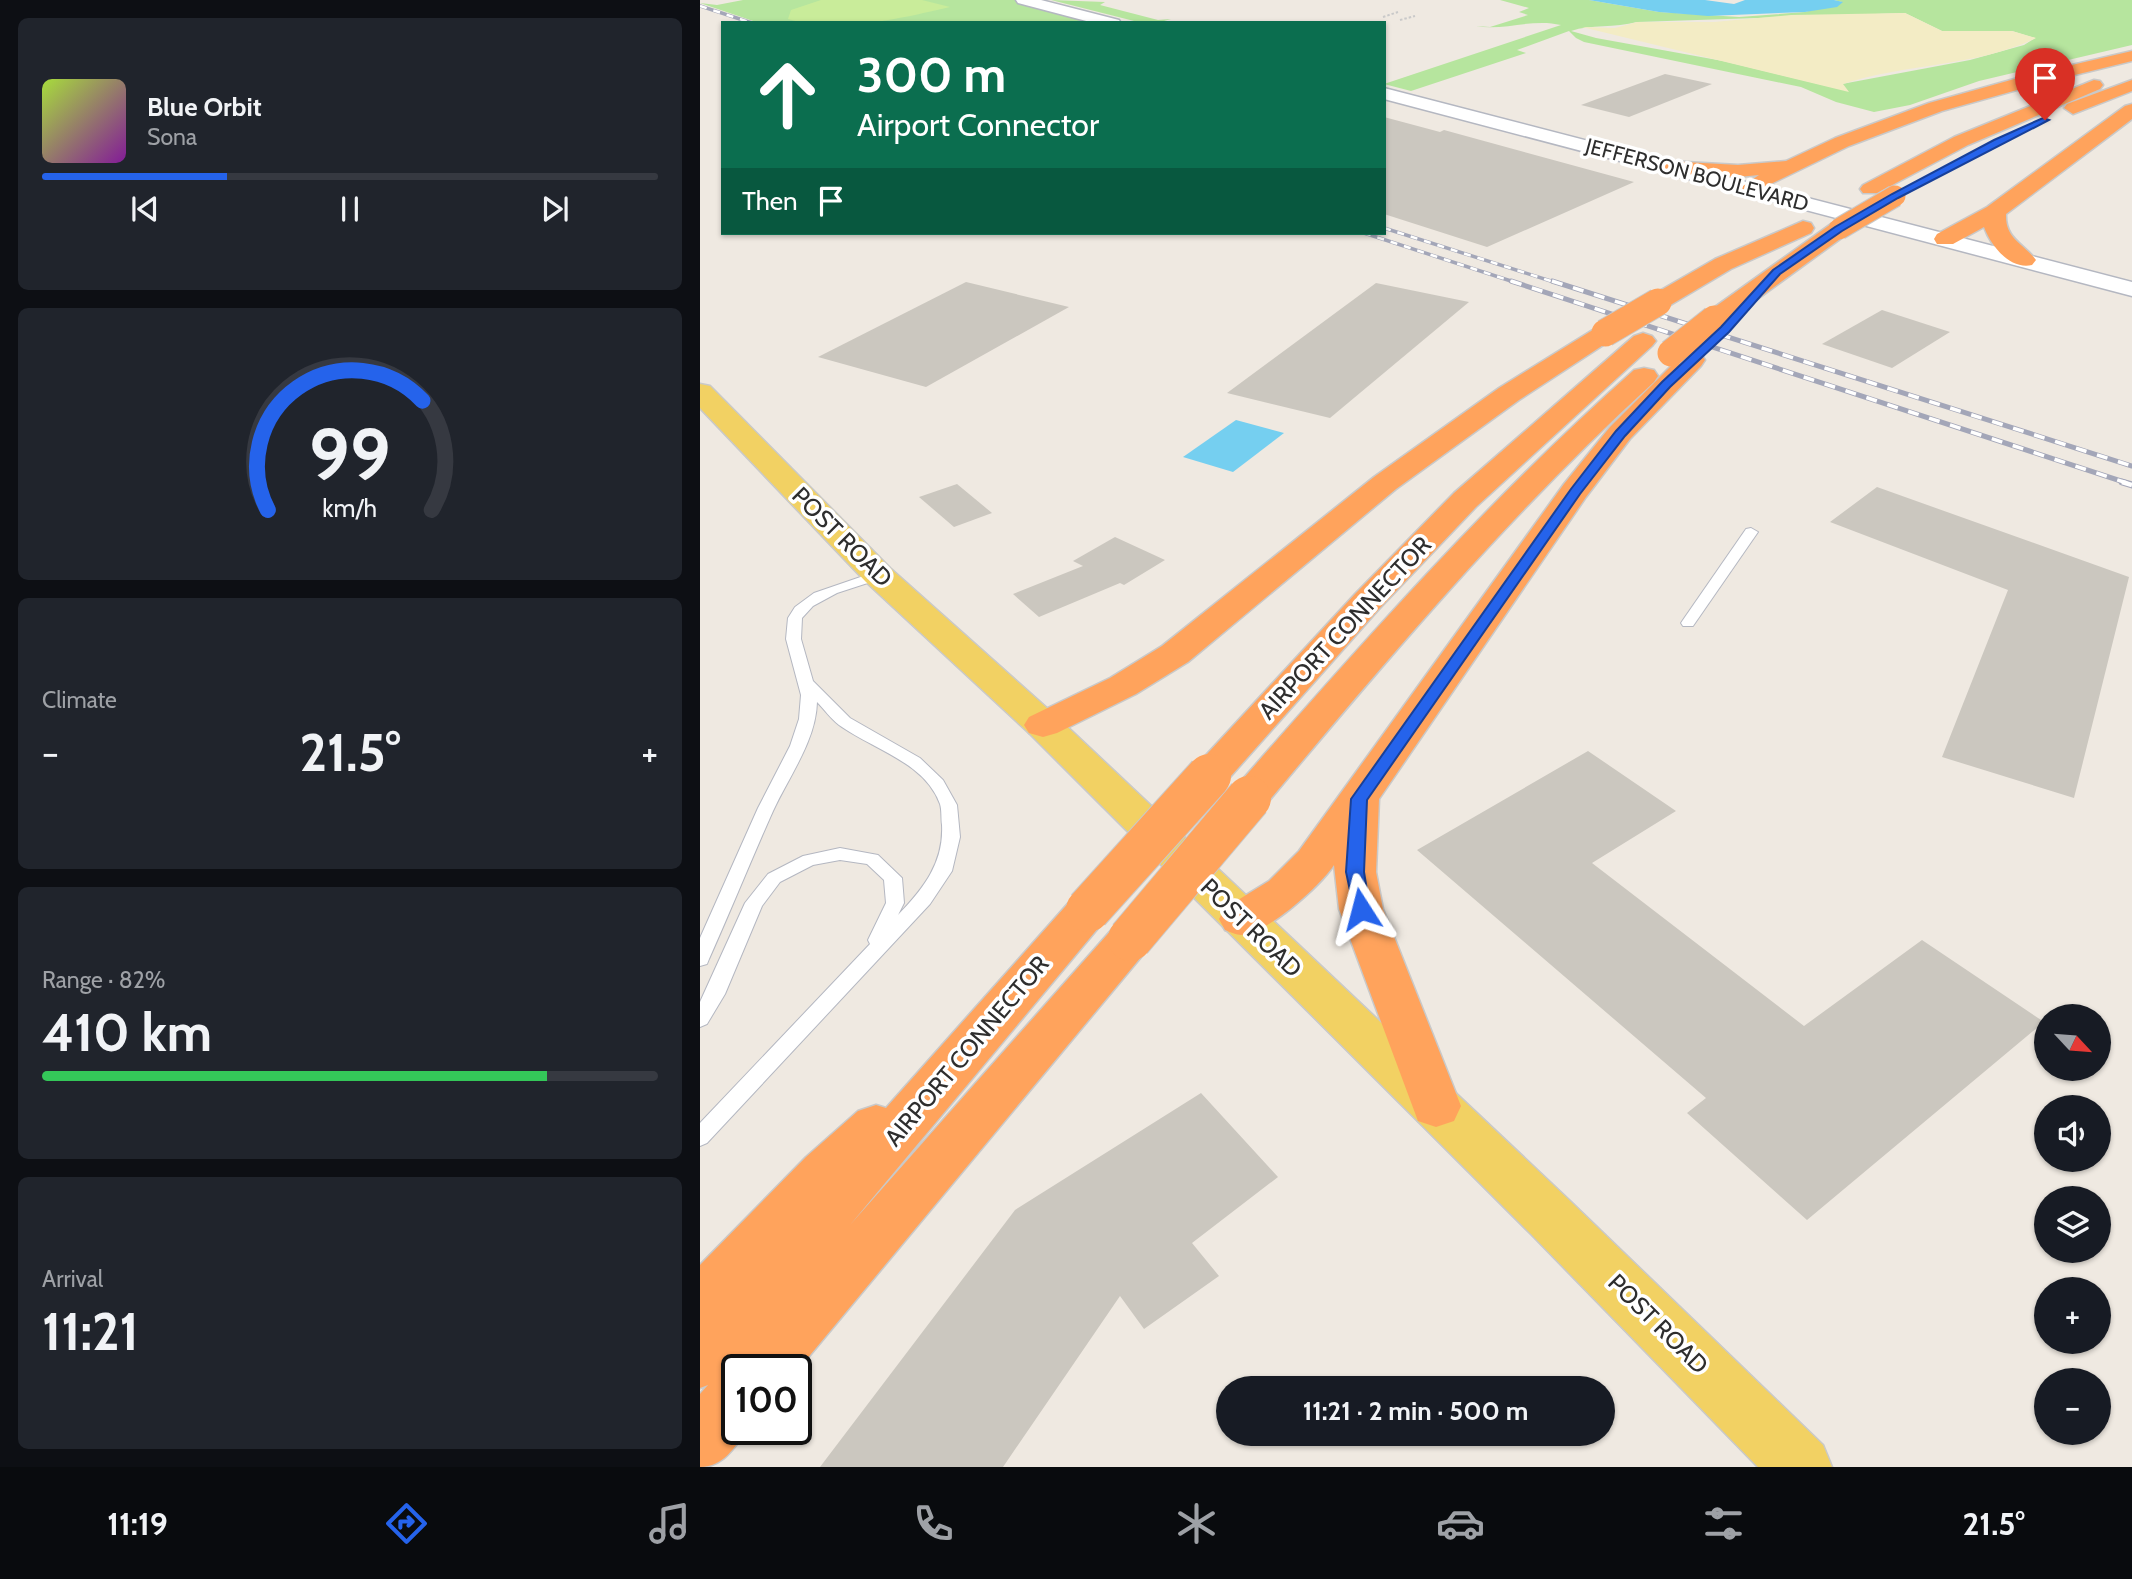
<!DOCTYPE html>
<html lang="en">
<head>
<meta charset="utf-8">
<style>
	:root { --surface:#171b24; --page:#20242c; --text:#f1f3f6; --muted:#9ea1a6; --line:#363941; --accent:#2563eb }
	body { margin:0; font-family:Cabin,sans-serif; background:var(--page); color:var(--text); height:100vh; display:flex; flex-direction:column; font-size:26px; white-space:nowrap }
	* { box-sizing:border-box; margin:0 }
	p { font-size:23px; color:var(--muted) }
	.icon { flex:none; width:38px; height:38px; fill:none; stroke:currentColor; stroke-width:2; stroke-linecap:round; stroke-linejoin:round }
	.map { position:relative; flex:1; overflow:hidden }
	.panel { display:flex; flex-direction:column; gap:18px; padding:18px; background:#0d0f14; width:700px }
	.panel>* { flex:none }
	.banner { position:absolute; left:21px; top:21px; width:665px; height:214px; border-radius:0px; box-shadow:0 2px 5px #0004; background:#0b6e4f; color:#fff; overflow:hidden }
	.needle { width:46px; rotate:116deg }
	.controls { position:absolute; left:1334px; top:1004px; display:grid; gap:14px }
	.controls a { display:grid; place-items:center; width:77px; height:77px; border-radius:50%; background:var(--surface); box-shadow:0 2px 5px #0004; font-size:35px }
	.speed { position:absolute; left:21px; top:1354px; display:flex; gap:14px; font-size:35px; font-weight:700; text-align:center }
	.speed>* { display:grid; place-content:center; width:91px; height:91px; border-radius:50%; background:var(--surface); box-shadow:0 2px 5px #0004; line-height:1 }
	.speed .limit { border:4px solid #111; border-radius:10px; background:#fff; color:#111 }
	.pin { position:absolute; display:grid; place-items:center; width:60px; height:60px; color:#fff; margin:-72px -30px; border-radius:50% 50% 50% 0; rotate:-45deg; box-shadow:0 0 7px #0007 }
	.pin .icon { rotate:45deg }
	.me { position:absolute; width:77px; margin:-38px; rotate:351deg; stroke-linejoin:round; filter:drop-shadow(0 0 5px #0008) }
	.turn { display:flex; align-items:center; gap:24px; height:147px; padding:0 21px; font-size:32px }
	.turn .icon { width:91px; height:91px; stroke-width:2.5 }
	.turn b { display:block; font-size:49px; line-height:60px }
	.then { display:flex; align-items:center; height:66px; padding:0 21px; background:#0003; gap:14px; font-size:26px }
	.big { font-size:52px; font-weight:800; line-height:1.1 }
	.panel .card { flex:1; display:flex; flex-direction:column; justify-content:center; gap:10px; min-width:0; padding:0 24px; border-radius:10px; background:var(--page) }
	.panel .dial { align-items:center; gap:0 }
	.dial svg { height:182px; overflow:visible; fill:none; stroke:var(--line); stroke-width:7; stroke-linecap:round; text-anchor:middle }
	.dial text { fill:var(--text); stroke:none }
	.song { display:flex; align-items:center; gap:21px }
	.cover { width:84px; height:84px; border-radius:10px; background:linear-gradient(135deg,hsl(80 70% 55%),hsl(290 70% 35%)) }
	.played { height:7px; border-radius:4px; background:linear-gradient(90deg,var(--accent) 30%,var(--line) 30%) }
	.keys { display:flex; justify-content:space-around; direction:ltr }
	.heat { display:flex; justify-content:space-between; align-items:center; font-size:38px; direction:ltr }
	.charge { height:10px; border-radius:5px; background:linear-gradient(90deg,#34c759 82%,var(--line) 0) }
	.trip { position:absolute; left:516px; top:1376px; width:399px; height:70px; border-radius:35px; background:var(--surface); box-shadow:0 2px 5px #0004; font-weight:800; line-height:70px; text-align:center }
	.menu { display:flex; height:112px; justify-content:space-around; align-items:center; background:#090b0e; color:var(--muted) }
	.menu .icon { width:49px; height:49px }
	.menu .current { color:var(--accent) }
	.menu b { font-size:32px; color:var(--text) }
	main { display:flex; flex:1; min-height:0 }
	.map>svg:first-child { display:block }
</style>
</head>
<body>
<main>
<section class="panel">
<div class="card">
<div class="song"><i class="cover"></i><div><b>Blue Orbit</b><p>Sona</p></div></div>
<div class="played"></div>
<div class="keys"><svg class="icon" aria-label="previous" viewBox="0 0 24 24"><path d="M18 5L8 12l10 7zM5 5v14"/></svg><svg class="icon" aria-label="pause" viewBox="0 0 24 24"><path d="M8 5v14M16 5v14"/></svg><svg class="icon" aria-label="next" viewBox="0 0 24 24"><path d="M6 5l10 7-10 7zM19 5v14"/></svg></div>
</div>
<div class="card dial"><svg viewBox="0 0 100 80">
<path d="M14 69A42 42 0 1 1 86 69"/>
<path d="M14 69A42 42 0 0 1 82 21" stroke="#2563eb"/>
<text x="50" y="56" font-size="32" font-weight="700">99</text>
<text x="50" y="72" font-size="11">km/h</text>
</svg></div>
<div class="card"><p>Climate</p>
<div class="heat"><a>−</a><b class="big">21.5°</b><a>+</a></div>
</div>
<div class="card"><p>Range · 82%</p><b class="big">410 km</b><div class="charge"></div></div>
<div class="card"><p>Arrival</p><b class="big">11:21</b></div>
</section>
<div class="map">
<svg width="1432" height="1467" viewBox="0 0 1432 1467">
	<rect width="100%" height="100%" fill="#efe9e1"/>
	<!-- green -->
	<g fill="#b6e59e" fill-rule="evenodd">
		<path d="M43 0H337L410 23H59L0 3 17 5Z"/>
		<path d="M351 0 405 2 400 5 458 20 471 19 464 21 469 23H442Z"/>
		<path d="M800 0H889L959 12 1039 17 1105 12 1142 2 1134 0H1432V45L1279 81 1210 105 1174 112 1136 102 1101 87 884 42 876 38 869 31 817 50 826 53 711 91 684 84 861 25C833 18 804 31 776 26L790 27 828 15 819 12 829 8ZM1205 13 1242 31H1312L1335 38 1324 45 1270 60 1142 84 1148 91 1023 61 896 38 871 31C891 24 915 28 937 22Z"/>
	</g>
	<!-- sand -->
	<path fill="#f3ecc5" d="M1205 13 1242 31H1312L1336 38C1276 67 1206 63 1143 84L1149 92 882 27 915 28 937 22H1014L1091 15Z"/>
	<!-- pitch -->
	<path fill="#c9ec9a" d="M121 0H222L250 7C203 18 136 34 88 19L91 10Z"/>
	<!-- water -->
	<g fill="#75cff0">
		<path d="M889 0H1005L1034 4 1045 0H1134L1143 2 1137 7 1105 12 1008 16 959 12Z"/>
		<path d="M536 420 584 433 533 472 483 457Z"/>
	</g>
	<!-- building -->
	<g fill="#cbc7bf">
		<path d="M965 74 1012 84 929 117 881 105Z"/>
		<path d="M684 117 740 132 744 130 934 182 787 247 684 214Z"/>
		<path d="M266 282 369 307 226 387 118 357Z"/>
		<path d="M676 283 769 302 630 418 527 393Z"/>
		<path d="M1182 310 1250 332 1192 368 1122 344Z"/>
		<path d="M257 484 292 513 254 527 219 497Z"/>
		<path d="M1177 487 1429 577 1374 798 1242 757 1308 590 1130 522Z"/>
		<path d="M415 537 465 560 424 585 420 583 339 617 313 594 383 566 373 561Z"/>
		<path d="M888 751 976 811 892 863 1104 1026 1222 940 1344 1022 1107 1220 987 1113 1006 1098 717 850Z"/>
		<path d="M501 1093 578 1177 492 1243 519 1276 444 1329 420 1296 303 1467H120L315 1210Z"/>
	</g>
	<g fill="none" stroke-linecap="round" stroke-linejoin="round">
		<defs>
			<g id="lane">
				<path d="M1051 528 1058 532 993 626H983L981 623 983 620 1046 529Z"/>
				<path d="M178 571 185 575 183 578 137 593 113 606 102 618 101 639 113 681 150 718 220 758 243 780 257 805 260 837 252 871 230 904 7 1143 0 1146V1123L170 944 168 940 186 903 184 880 167 864 140 860 113 865 80 882 62 906 25 994 7 1024 0 1027V1002L45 903 68 874 103 856 140 848 178 855 202 878 204 903 198 915C223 889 244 863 242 825 241 819 242 810 240 804 225 762 172 749 139 725 131 719 124 709 117 702 116 741 89 776 73 811 51 860 31 910 9 959L7 964 0 966V938L58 808 90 746 99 719 101 695 86 639 88 618 95 607 114 593Z"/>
			</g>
			<g id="secondary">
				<path d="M316 0H341L419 20 421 23H394L318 3Z"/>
				<path d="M684 88 1432 282V296L684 99Z"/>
			</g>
			<path id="primary" d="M0 384 10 386 190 568 357 717 869 1200 1123 1445 1132 1467H1058L831 1234 329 733 166 582 0 408Z"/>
			<g id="highway">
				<path d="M1432 51V61L1338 84 1242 111 1149 146 1050 194 1043 192 1040 188 1059 175 1038 177 968 173 961 171 958 167 961 163 968 161 1038 165 1086 161 1135 138 1229 103 1325 76Z"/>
				<path d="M1394 80 1400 81 1403 85 1400 89 1268 145 1177 193H1163L1160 189 1163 185 1254 137Z"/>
				<path d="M1432 80V91L1373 114 1364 108 1367 104Z"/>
				<path d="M1432 104V119L1306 214C1305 239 1323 243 1336 260L1332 265C1310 270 1291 246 1284 227L1253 244H1237L1234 239 1237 234 1287 207 1425 106Z"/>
				<path d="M1103 221 1111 223 1114 228 1111 233 1031 269 967 307 958 309 949 307 946 302 949 297 1015 259Z"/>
				<path d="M1139 222 1147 224 1150 229 1147 234 1023 324 1014 327 1005 324 1001 319 1005 314 1131 224Z"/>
				<path d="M905 325 914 328 918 333 914 338 819 400 696 489 488 662 436 694 357 733 343 737 329 733 324 725 329 717 410 678 462 646 674 477 799 388 896 328Z"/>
				<path d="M943 333 952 336 956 341 952 346 776 507 679 609 523 785 509 789 495 785 489 776 495 767 655 594 754 493 934 336Z"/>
				<path d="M992 352 1001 354 1005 360 1001 366 930 439 886 497 679 799 676 872 683 909 761 1106 754 1121 736 1127 718 1121 639 909 634 865C620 886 567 934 541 935 537 935 530 932 525 930L519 919 525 908 569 881 599 851 864 484 910 427 983 354Z"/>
				<path d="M944 368 954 370 958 376 954 382C811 512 687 659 563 808L549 811 535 808 529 798 535 788C662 643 789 499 934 370Z"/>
				<path d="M388 894 404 899 410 910 404 921 150 1225 414 927 430 922 446 927 453 939 446 951 96 1372 37 1370V1430H48C34 1447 24 1467 0 1467V1394L8 1385 0 1388V1265L106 1157 158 1111 176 1105 186 1108 372 899Z"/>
			</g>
		</defs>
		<!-- lane casing -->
		<use href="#lane" stroke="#b4b7c1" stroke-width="2"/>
		<!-- secondary casing -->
		<use href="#secondary" stroke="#b4b7c1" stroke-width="3"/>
		<!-- primary casing -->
		<use href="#primary" stroke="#c9c9c9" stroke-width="3"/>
		<!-- highway casing -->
		<use href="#highway" stroke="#c9c9c9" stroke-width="3"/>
		<!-- path -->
		<g stroke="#c9c9c9" stroke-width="2" stroke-dasharray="2.5 2" stroke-linecap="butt">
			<path d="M683 17 698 12"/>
			<path d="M700 20 715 16"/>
		</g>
		<!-- lane -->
		<use href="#lane" fill="#fff" fill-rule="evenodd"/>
		<!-- secondary -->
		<use href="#secondary" fill="#fff" fill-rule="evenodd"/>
		<!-- primary -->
		<use href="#primary" fill="#f2d163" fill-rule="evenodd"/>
		<!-- highway -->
		<use href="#highway" fill="#ffa35c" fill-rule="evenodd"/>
		<defs>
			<g id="rail-far2">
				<path d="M0 6 52 23"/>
				<path d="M684 228 857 283"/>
				<path d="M664 233 817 283"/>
			</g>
			<g id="rail-far1">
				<path d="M811 281 1427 483"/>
				<path d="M852 281 1432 466"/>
			</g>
			<path id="rail" d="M1422 482 1432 485"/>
		</defs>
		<!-- rail-far2 casing -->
		<use href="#rail-far2" stroke="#a3a6b8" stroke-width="3.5"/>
		<!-- rail-far1 casing -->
		<use href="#rail-far1" stroke="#a3a6b8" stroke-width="5"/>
		<!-- rail casing -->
		<use href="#rail" stroke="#a3a6b8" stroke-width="7"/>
		<!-- rail-far2 -->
		<use href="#rail-far2" stroke="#fff" stroke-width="2.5" stroke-dasharray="7" stroke-linecap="butt"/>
		<!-- rail-far1 -->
		<use href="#rail-far1" stroke="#fff" stroke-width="3.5" stroke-dasharray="11" stroke-linecap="butt"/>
		<!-- rail -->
		<use href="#rail" stroke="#fff" stroke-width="4.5" stroke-dasharray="14" stroke-linecap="butt"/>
		<defs>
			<path id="highway-bridge-far2" d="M1139 229 1195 196"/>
			<g id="highway-bridge-far1">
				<path d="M905 333 958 302"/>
				<path d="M971 353 1014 319"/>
			</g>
			<g id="highway-bridge">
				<path d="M388 910 509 776"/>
				<path d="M430 939 549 798"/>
			</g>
		</defs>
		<!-- highway-bridge-far2 casing -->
		<use href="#highway-bridge-far2" stroke="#c9c9c9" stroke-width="23" stroke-linecap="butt"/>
		<!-- highway-bridge-far1 casing -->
		<use href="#highway-bridge-far1" stroke="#c9c9c9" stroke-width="29" stroke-linecap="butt"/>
		<!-- highway-bridge casing -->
		<use href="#highway-bridge" stroke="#c9c9c9" stroke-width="46" stroke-linecap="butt"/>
		<!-- highway-bridge-far2 -->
		<use href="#highway-bridge-far2" stroke="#ffa35c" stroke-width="21"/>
		<!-- highway-bridge-far1 -->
		<use href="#highway-bridge-far1" stroke="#ffa35c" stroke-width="27"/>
		<!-- highway-bridge -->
		<use href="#highway-bridge" stroke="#ffa35c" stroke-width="44"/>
	</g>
	<!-- route -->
	<path fill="#2563eb" stroke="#184099" stroke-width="2" d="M1343 118 1349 120 1198 198 1142 231 1080 274 1029 332 970 387 925 436 880 494 667 800 664 872 670 909 668 914H655L646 872 651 799 871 489 916 431 962 382 1021 327 1073 270 1135 227 1192 194 1294 140Z"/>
	<g text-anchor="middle" stroke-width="7" stroke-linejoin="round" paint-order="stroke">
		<!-- far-street labels -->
		<g font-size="21" fill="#2e2e2e" stroke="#fff">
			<text transform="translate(997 175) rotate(15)" y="7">JEFFERSON BOULEVARD</text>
		</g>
		<!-- street labels -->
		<g font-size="24" fill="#2e2e2e" stroke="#fff">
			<text transform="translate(142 537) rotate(45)" y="8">POST ROAD</text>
			<text transform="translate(645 628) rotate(-47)" y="8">AIRPORT CONNECTOR</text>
			<text transform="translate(551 928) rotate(44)" y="8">POST ROAD</text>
			<text transform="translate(267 1051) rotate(-50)" y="8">AIRPORT CONNECTOR</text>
			<text transform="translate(958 1324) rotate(45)" y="8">POST ROAD</text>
		</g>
	</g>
</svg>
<div class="controls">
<a><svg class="needle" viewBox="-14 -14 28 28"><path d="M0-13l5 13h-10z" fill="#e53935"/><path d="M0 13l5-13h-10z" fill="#9ea1a6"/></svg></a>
<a><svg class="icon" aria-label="sound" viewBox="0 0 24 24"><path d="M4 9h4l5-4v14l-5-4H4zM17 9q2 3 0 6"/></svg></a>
<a><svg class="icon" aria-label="layers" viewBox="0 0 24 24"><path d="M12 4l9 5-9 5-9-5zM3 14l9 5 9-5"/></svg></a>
<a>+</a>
<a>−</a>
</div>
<div class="speed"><div class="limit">100</div></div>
<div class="pin" style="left:1345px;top:120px;background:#d93025"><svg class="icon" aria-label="arrive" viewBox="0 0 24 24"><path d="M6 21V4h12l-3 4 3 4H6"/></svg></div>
<svg class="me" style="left:661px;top:909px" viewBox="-20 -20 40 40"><path d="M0-17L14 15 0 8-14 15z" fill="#2563eb" stroke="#fff" stroke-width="4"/></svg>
<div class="trip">11:21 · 2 min · 500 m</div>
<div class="banner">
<div class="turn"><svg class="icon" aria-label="ahead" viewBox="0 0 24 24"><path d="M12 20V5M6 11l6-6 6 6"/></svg><div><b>300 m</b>Airport Connector</div></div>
<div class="then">Then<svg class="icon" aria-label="arrive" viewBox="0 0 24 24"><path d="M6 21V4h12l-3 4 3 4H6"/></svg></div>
</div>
</div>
</main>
<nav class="menu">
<b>11:19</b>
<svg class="icon current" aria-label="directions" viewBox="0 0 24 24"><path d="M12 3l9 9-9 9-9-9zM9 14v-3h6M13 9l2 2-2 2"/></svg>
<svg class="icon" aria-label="music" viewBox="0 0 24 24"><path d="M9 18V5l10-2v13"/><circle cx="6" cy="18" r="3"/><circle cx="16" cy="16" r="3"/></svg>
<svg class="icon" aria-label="phone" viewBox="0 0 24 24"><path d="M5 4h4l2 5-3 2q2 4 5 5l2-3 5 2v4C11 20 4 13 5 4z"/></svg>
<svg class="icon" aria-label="climate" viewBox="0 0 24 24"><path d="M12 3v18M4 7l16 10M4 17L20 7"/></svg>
<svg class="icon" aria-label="car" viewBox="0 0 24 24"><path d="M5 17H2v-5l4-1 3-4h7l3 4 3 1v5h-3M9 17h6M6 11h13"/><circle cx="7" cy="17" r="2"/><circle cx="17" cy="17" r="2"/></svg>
<svg class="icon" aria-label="filters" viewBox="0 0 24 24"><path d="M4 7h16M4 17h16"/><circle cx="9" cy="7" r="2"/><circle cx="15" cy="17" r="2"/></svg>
<b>21.5°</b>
</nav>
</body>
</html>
